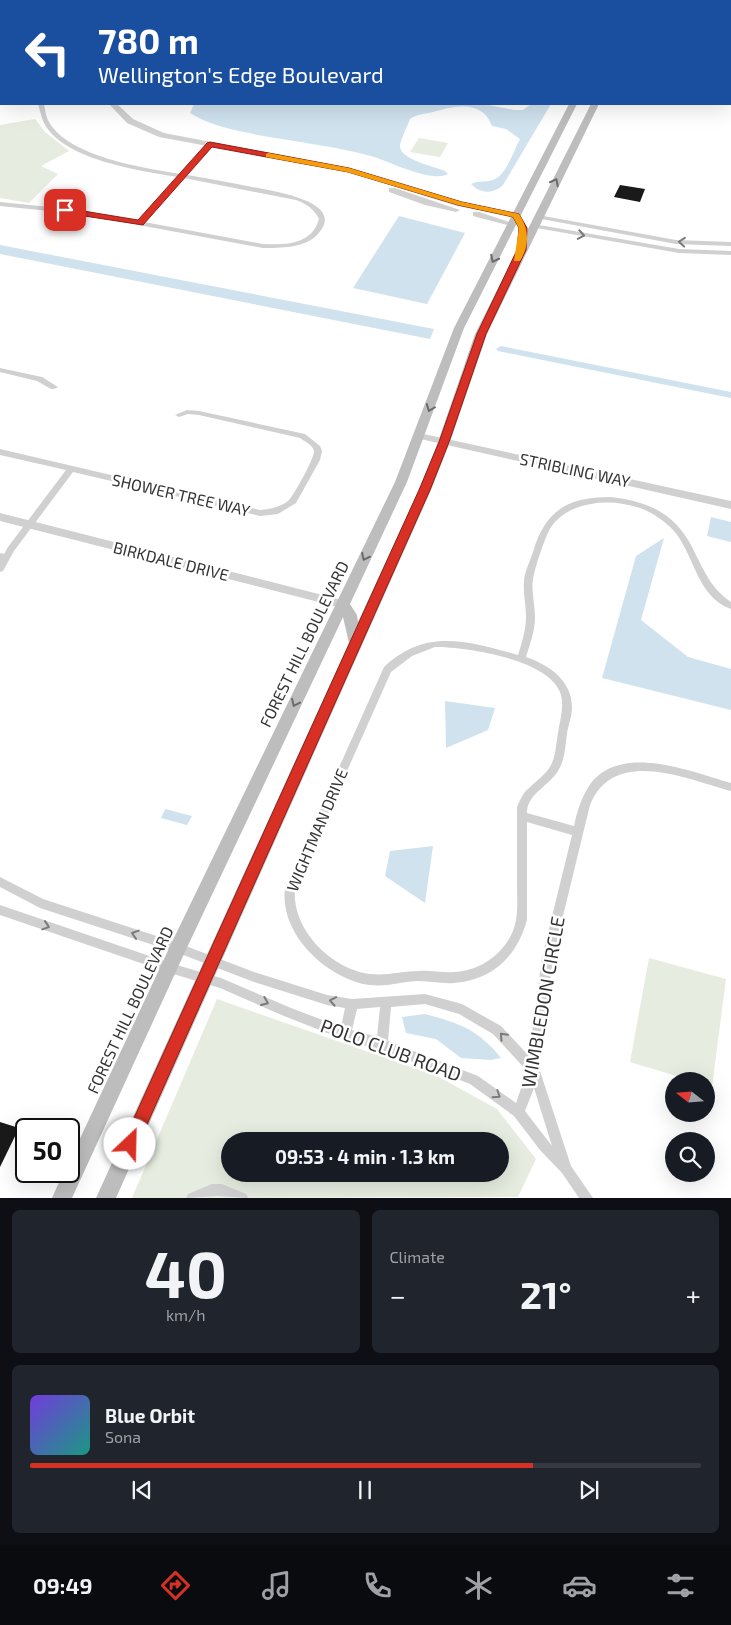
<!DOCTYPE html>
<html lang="en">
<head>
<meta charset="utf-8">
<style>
	:root { --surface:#171b24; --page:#20242c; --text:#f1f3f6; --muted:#9ea1a6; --line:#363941; --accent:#d93025 }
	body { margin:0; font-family:"Exo 2",sans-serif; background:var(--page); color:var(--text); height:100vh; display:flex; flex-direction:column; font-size:19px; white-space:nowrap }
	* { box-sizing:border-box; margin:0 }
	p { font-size:16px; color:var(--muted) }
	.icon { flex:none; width:28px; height:28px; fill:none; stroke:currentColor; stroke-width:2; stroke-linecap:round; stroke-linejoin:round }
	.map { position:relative; height:1198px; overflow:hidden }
	.drawer { display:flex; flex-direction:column; gap:12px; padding:12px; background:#0d0f14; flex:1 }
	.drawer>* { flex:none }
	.guide { position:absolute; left:0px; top:0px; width:731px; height:105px; box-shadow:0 5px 20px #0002; background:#1a4fa0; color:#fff; overflow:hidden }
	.needle { width:32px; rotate:287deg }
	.fabs { position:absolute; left:665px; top:1072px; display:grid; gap:10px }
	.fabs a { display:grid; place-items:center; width:50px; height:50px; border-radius:50%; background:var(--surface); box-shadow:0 5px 20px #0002; font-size:25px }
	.speed { position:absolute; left:15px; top:1118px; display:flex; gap:10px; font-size:25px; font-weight:700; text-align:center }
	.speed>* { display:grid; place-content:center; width:65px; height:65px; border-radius:50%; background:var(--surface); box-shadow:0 5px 20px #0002; line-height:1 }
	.speed .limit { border:2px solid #111; border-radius:8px; background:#fff; color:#111 }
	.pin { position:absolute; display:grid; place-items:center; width:42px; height:42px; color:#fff; margin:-21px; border-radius:10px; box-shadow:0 2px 8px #0006 }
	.me { position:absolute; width:55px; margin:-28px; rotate:24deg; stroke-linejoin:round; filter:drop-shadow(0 0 4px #0008) }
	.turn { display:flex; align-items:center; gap:18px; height:105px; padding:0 15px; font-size:22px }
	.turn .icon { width:65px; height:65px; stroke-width:2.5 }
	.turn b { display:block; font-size:35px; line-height:42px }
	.big { font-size:38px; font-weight:700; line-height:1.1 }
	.drawer .card { flex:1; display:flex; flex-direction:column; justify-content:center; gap:8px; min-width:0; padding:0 18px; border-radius:8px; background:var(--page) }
	.drawer .dial { align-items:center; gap:0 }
	.dial b { font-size:65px; line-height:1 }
	.song { display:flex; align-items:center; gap:15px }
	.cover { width:60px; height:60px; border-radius:8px; background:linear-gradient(135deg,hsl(260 70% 55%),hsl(170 70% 35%)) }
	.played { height:5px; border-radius:2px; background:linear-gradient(90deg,var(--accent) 75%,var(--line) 75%) }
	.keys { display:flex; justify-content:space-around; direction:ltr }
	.heat { display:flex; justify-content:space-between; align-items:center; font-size:28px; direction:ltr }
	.drawer .tiles { flex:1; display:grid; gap:12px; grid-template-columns:1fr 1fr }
	.card:last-child { grid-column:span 2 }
	.trip { position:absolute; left:221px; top:1132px; width:288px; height:50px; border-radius:25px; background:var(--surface); box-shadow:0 5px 20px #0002; font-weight:700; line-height:50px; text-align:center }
	.menu { display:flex; height:80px; justify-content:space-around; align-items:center; background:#090b0e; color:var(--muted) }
	.menu .icon { width:35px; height:35px }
	.menu .current { color:var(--accent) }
	.menu b { font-size:22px; color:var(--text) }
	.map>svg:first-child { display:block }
</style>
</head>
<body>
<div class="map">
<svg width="731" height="1198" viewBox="0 0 731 1198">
	<rect width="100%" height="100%" fill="#fff"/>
	<!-- green -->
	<g fill="#e6ecdf" fill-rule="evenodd">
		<path d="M35 119 45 132 69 151 41 166 58 174 29 203 0 198V125Z"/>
		<path d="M419 138 448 143 440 157 410 152Z"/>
		<path d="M649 958 726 979 712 1087 706 1085V1081H693L630 1062Z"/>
		<path d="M217 999 437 1076 497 1109 536 1159 518 1197 132 1198ZM230 1141H500V1174H230Z"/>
	</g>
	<!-- water -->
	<g fill="#cfe2ee">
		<path d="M298 0H492L494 1H297Z"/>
		<path d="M194 104H483L514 110H523L531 104H551L503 185C494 194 480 194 471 184 479 180 487 183 495 179 507 173 514 150 520 139L506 129 492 126C483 100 455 105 433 112 425 114 417 114 410 119 407 127 402 136 400 145 398 159 435 167 445 171L448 174C430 183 389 161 371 156 334 146 296 142 258 135 235 130 210 126 190 113Z"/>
		<path d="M399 216 465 233 427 304 353 288Z"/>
		<path d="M0 245 434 329 430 339 0 254Z"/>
		<path d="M711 517 731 522V542L707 536Z"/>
		<path d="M664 538 641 620 688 657 731 669V710L602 678 636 556Z"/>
		<path d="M445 701 495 708 488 730 446 748Z"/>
		<path d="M165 809 192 816 187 825 161 818Z"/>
		<path d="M433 846 425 903 385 876 390 851Z"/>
		<path d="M425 1014C459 1023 479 1030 501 1058L491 1060 461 1058 436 1039 406 1033 402 1017Z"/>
	</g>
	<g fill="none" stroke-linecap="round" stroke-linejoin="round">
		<!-- canal -->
		<path fill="#cfe2ee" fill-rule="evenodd" d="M501 346 731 392V398L498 351 496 349Z"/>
	</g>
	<!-- building -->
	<g fill="#1a1a1a">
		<path d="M620 185 645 189 640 202 614 197Z"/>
		<path d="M0 1122 19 1128 0 1167Z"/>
	</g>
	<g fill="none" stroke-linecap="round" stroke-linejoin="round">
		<!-- minor -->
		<g fill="#d0d0d0" fill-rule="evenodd">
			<path d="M525 0H531V1H526Z"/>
			<path d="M0 21 1 22V24L0 25Z"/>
			<path d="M1 44V48L0 49V45Z"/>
			<path d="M730 75 731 76V80L730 79Z"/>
			<path d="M38 104H44C45 109 46 117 49 122 69 157 144 168 181 174L208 144H212V146L187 175C207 178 227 182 247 186 265 190 351 200 317 235 305 248 280 248 263 248L79 214 0 206V202L79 210 138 221 178 177C141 171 63 160 44 123 41 117 40 110 38 104ZM184 178 296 200C307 204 314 209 319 219 312 245 285 245 263 244L144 222Z"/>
			<path d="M538 215 676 240 731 242V246L676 244 536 218V216Z"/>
			<path d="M533 224 679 249 731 251V255L679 253 531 227V225Z"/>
			<path d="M0 368 42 377 58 387 54 389H51L37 381 0 372Z"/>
			<path d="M187 410 199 411 305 434 320 446 322 451 320 460 296 503 278 514 260 516 73 472 14 551 3 571 0 572V561L8 547 66 470 0 455V449L260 510C271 509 281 507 289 500 294 495 315 457 314 451 313 445 304 441 300 438L199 415 188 414 179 417 175 415Z"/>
			<path d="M610 497C650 501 678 515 695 553 705 573 712 589 731 602V609C697 597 695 556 674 531 665 521 653 513 640 508 624 503 607 501 591 504 572 507 554 517 547 535 542 547 535 567 533 579 531 591 535 604 535 617 535 631 530 644 526 657 549 665 572 680 572 708 572 717 568 725 567 734 565 747 565 760 558 771 549 786 527 794 527 813L574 826C577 811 582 796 591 783 623 743 692 772 731 783V791C686 779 614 746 590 805L553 957 539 1068 571 1166 593 1198H579L562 1173 540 1150 514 1116 470 1084 382 1050 345 1040 284 1016 220 988 170 973 0 915V905L170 963 221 978 291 1008 341 1027 345 1008 327 1005 254 982 178 953 40 908 0 887V877L43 899 178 943 254 972 327 995 352 999 425 994 462 1004 501 1026 529 1056 542 957 572 835 527 822V920C517 956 493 980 454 983 442 984 429 981 416 981 401 982 386 987 370 985 327 979 279 934 285 888L384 667C426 628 467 641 518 655 522 642 526 630 526 617 526 605 523 594 524 582 524 572 530 562 533 552 545 511 567 497 610 497ZM435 647C466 647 547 659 560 692 565 706 560 719 558 733 556 743 556 754 552 763 548 773 537 780 529 788 523 793 520 800 517 807 517 831 517 857 517 883 517 898 519 916 513 931 503 955 479 971 454 972 442 973 431 970 419 971 403 971 387 976 370 974 331 969 291 929 295 888L391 672 412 656ZM425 1004 459 1014 493 1034 527 1071 516 1103 478 1076 388 1041 391 1007ZM380 1007 377 1037 352 1030 357 1009ZM534 1088 552 1146 525 1111Z"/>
			<path d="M212 1184H222L246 1194 248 1198 217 1196 186 1198 188 1194Z"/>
		</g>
		<!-- tertiary -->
		<g fill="#d0d0d0" fill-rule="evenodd">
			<path d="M109 104H117L133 119 164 133 349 168 461 202 516 213 520 215 516 217 457 206 348 172 159 137 127 123Z"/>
			<path d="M389 188H395L460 210 456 212 425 205 389 192Z"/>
			<path d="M473 212H479L515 224 511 226 473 216Z"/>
			<path d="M419 433 731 501V509L416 438 414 436 416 434Z"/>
			<path d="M0 513 342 600 348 604 342 608 0 521Z"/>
			<path d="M0 553 4 554 7 564 2 568 0 567Z"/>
		</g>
		<!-- secondary -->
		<g fill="#bdbdbd" fill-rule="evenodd">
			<rect x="621" y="0" width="8" height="1"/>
			<path d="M569 104H577L464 328 407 482 350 604 357 615 358 622 419 490 438 442 475 334 591 104H599L487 334 450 442 431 490 116 1198H96L349 643 343 617 184 954 72 1198H52L64 1171H69V1162L172 942 395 482 454 328Z"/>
		</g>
	</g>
	<!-- one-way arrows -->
	<defs><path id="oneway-chevron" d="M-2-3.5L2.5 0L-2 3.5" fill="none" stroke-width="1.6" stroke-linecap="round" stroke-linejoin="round" transform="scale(1.25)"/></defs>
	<g stroke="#6a6a6a">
		<use href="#oneway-chevron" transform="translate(555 182) rotate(-63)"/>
		<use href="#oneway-chevron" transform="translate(494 259) rotate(117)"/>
		<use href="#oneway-chevron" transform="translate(430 408) rotate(111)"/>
		<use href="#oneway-chevron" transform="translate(365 557) rotate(116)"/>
		<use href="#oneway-chevron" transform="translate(295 703) rotate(115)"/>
	</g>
	<g stroke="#7a7a7a">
		<use href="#oneway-chevron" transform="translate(581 235) rotate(10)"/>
		<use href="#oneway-chevron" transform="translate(682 242) rotate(-175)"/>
		<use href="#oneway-chevron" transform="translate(46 926) rotate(18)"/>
		<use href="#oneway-chevron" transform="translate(135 934) rotate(-162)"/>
		<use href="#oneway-chevron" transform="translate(333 1001) rotate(-169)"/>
		<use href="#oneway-chevron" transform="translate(265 1002) rotate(23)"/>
		<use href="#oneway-chevron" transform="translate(503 1036) rotate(-133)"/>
		<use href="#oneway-chevron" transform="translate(497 1095) rotate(34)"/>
	</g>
	<!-- route -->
	<path fill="#d93025" stroke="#8d1f18" d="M210 142 349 168 462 202 519 214 527 228 526 250 486 334 449 442 430 490 136 1149 130 1152 125 1149 122 1144 125 1138 419 490 439 442 477 334 517 250 519 228 513 217 458 205 348 172 212 147 143 225 65 213 61 210 65 208 138 220 207 143Z"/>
	<!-- slow -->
	<path fill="#f59e0b" d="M268 153 349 168 462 202 519 214C529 230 530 244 520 261H514L519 228 513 217 458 205 347 172 266 157V154Z"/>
	<g text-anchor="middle" stroke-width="5" stroke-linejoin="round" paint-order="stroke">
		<!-- street labels -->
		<g font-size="16" fill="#333" stroke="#fff">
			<text transform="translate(575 470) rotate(12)" y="6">STRIBLING WAY</text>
			<text transform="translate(181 495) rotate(13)" y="6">SHOWER TREE WAY</text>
			<text transform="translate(171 561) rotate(14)" y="6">BIRKDALE DRIVE</text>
			<text transform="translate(304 644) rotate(-64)" y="6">FOREST HILL BOULEVARD</text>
			<text transform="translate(317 830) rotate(-67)" y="6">WIGHTMAN DRIVE</text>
			<text transform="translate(130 1010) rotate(-65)" y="6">FOREST HILL BOULEVARD</text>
		</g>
		<!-- near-street labels -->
		<g font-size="19" fill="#333" stroke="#fff">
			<text transform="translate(543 1002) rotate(-80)" y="7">WIMBLEDON CIRCLE</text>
			<text transform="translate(391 1050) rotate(20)" y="7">POLO CLUB ROAD</text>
		</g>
	</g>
</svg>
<div class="fabs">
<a><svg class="needle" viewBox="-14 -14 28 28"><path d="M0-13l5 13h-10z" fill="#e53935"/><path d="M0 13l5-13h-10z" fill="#9ea1a6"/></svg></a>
<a><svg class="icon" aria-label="search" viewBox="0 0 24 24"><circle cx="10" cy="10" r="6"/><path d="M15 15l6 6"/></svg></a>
</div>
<div class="speed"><div class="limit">50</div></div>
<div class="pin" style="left:65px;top:210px;background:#d93025"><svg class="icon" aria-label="arrive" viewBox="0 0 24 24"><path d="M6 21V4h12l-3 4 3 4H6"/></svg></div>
<svg class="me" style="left:130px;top:1144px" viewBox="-20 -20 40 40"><circle r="19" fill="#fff"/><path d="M0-13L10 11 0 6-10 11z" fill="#d93025"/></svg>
<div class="trip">09:53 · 4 min · 1.3 km</div>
<div class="guide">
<div class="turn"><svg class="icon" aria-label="left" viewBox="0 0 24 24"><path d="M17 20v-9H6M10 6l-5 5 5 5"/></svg><div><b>780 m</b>Wellington's Edge Boulevard</div></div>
</div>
</div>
<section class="drawer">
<div class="tiles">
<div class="card dial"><b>40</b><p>km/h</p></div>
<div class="card"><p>Climate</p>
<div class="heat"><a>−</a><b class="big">21°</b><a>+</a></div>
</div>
<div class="card">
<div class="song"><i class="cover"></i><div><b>Blue Orbit</b><p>Sona</p></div></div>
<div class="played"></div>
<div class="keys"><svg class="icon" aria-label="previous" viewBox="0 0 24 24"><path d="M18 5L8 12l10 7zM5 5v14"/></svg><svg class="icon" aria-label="pause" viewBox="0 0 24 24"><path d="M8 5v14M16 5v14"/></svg><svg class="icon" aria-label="next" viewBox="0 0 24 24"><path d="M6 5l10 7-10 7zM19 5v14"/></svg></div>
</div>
</div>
</section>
<nav class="menu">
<b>09:49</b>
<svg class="icon current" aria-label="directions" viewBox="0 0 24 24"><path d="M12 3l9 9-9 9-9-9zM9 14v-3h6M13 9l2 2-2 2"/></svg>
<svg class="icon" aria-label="music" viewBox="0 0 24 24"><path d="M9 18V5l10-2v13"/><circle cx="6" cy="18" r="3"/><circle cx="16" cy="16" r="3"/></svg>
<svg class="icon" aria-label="phone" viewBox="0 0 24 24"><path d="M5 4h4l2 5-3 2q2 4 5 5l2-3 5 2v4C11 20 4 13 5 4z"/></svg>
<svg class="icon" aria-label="climate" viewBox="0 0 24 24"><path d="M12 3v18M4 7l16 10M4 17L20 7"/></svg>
<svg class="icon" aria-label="car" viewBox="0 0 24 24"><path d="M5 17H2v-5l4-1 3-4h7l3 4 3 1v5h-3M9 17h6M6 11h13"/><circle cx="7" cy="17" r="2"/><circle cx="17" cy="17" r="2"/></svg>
<svg class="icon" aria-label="filters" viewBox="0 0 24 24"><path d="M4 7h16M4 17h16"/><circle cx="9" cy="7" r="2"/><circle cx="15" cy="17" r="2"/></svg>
</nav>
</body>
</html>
